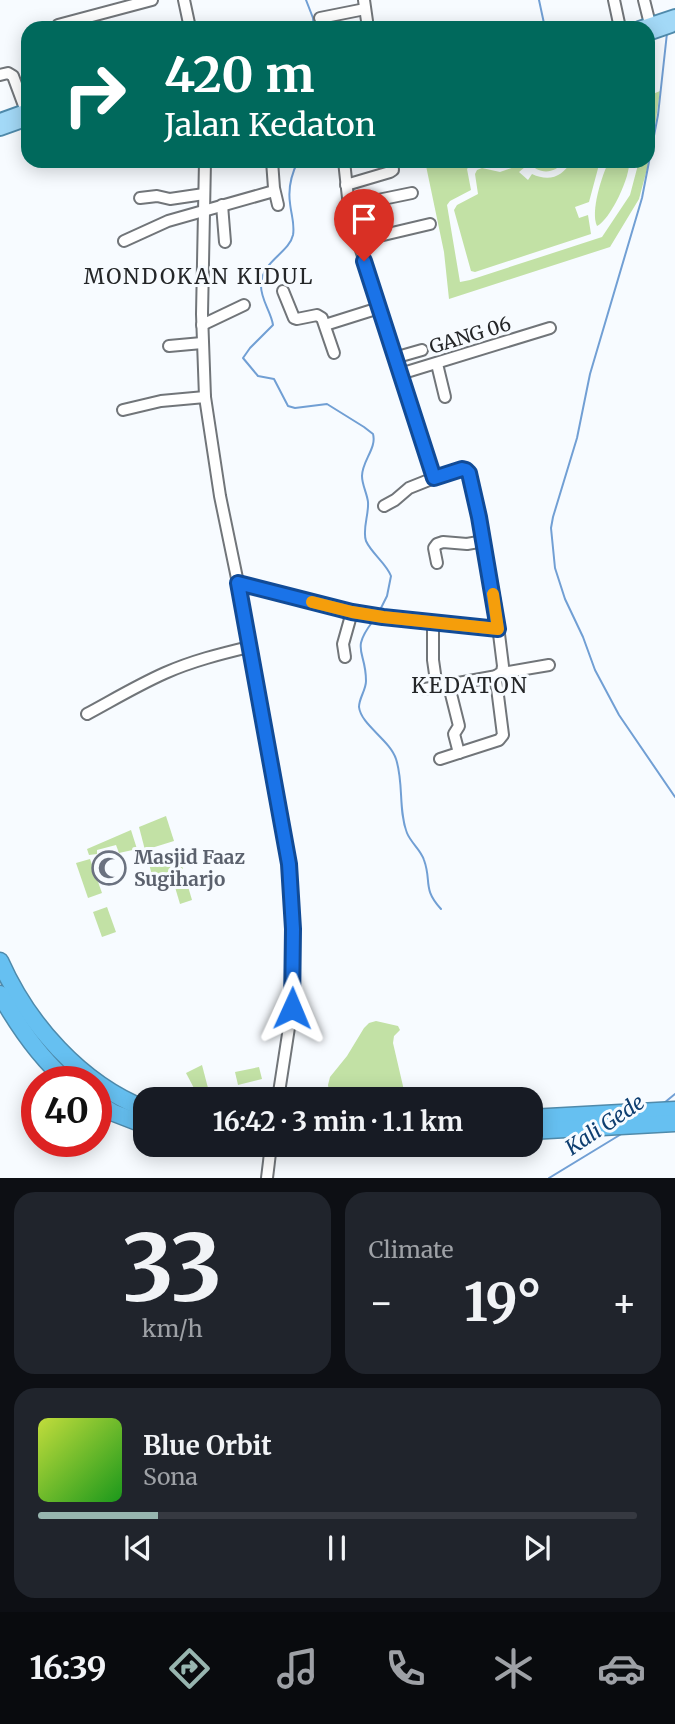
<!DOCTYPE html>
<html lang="en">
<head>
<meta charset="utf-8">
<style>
	:root { --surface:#171b24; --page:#20242c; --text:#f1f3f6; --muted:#9ea1a6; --line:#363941; --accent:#97b5af }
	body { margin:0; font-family:Merriweather,serif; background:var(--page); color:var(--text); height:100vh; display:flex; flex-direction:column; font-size:26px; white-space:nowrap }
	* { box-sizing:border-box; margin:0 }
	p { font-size:23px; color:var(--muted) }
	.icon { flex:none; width:38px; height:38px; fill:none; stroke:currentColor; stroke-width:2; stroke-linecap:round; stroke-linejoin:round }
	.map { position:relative; height:1178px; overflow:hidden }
	.side { display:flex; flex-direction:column; gap:14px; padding:14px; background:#0d0f14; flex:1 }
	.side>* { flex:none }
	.top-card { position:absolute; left:21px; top:21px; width:634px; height:147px; border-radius:21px; box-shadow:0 4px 18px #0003; background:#00695c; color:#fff; overflow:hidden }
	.speed { position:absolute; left:21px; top:1066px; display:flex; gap:14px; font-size:35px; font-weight:700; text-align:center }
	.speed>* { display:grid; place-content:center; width:91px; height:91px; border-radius:50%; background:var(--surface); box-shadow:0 4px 18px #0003; line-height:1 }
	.speed .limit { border:10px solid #d22; background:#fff; color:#111 }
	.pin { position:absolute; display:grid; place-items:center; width:60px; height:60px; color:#fff; margin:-72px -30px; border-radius:50% 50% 50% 0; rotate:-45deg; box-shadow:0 0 7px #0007 }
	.pin .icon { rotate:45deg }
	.me { position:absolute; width:77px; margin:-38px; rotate:1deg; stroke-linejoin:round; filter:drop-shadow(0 0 5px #0008) }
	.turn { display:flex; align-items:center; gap:24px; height:147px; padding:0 28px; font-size:32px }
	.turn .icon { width:91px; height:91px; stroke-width:2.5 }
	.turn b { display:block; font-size:49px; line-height:60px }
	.big { font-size:52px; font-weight:700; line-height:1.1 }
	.side .tile { flex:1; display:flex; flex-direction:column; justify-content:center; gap:10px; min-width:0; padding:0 24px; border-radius:21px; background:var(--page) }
	.side .dial { align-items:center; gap:0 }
	.dial b { font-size:91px; line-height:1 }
	.song { display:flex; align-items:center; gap:21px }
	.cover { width:84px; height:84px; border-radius:10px; background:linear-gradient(135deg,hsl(70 70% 55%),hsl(120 70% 35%)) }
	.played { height:7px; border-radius:4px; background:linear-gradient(90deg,var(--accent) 20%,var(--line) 20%) }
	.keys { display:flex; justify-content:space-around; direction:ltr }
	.heat { display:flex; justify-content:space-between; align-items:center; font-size:38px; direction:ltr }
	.side .tiles { flex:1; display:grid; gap:14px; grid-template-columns:1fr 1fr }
	.tile:last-child { grid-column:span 2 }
	.trip { position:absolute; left:133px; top:1087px; width:410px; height:70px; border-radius:21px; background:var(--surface); box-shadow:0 4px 18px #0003; font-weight:700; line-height:70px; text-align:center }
	.menu { display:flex; height:112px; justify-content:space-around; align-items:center; background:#090b0e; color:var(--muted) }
	.menu .icon { width:49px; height:49px }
	.menu .active { color:var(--accent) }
	.menu b { font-size:32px; color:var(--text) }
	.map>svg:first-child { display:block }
</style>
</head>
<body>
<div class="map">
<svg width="675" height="1178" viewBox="0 0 675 1178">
	<rect width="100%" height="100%" fill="#f7fbff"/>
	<!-- green -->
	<g fill="#c2e1a5">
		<path d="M660 91 651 154 639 199 610 247 449 299 444 252 425 161H476L471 164 467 169 471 190 450 201 447 205 460 282 470 280 602 237 630 195 639 161H648V96Z"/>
		<path d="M528 161H564C554 175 538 175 528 161Z"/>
		<path d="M571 161H600L589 202 575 207 579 218 588 215 591 234 475 272 471 271 454 210 457 205 478 194 475 174 477 170 482 168 500 172 523 164 525 167 519 172 528 180 532 174C549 182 563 177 571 161Z"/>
		<path d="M609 161H629C631 176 610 220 597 226 590 212 602 175 609 161Z"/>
		<path d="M166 816 174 841 145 850 139 827Z"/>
		<path d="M131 830 137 849 119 853 116 845 97 850V854L89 855 87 849Z"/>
		<path d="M178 855 183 869 153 879 149 864Z"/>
		<path d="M90 859 102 893 88 898 76 863Z"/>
		<path d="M184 873 192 900 180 904 172 877Z"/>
		<path d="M107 907 116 932 102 937 93 912Z"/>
		<path d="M376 1021 398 1026 400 1030 394 1036 393 1043 406 1099H330L328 1085 330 1077 347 1056 364 1028 369 1023Z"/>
		<path d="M202 1065 208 1088 196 1092 186 1073Z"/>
		<path d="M259 1067 262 1079 238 1085 235 1072Z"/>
	</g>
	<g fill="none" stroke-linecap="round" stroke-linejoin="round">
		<!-- stream -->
		<g stroke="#719fd4" stroke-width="2">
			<path d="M306 0 313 18 314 28"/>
			<path d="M539 0 545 28"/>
			<path d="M667 33 658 115 642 198 590 374 577 438 553 517 551 528 555 568 565 599 583 637 595 670 619 715 675 797"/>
			<path d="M298 161C292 173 288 189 290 203 291 214 295 224 293 235 289 253 263 260 261 284 260 299 271 311 273 325L250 348 243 358 258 376 274 379 288 406 295 408 327 404 364 427 373 434C377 448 362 461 362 476 362 485 367 493 368 502 369 515 362 529 366 541 372 554 386 563 391 576L387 596 380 610"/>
			<path d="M373 621C350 651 366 650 366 681 366 690 359 698 359 707 361 725 390 740 396 759 404 783 398 810 407 833 411 843 421 850 424 860 432 882 422 888 441 909"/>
			<path d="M664 1103 675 1094"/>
			<path d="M549 1178 623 1133"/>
		</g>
		<defs>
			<g id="minor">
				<path d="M184 0 190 28"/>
				<path d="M364 0 368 28"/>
				<path d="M614 0 620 28"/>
				<path d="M644 0 650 24"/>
				<path d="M320 18 365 9"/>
				<path d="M58 25 152 0"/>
				<path d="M0 75 8 73 13 76 26 111"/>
				<path d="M205 161 202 314 205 397 220 496 238 583 281 815 289 864 291 888 293 936 292 1008 278 1099"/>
				<path d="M272 161 274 188 278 205"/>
				<path d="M344 161 349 207 354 228 434 478 462 469 466 470 468 472 479 517 495 602 503 666 502 672 496 676V680L503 735 499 740 440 759"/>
				<path d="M346 185 390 172 393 170 392 161"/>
				<path d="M140 198 157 196 170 199 204 194"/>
				<path d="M222 205 225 242"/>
				<path d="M349 210 378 200 412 193"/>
				<path d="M124 241 168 221 274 191"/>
				<path d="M358 241 430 224"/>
				<path d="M283 291 294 318 297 319 317 315 322 318 334 353"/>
				<path d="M202 325 244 305"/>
				<path d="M325 325 379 308"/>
				<path d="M169 346 202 343"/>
				<path d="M394 358 422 350"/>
				<path d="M437 364 445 397"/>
				<path d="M400 374 550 328"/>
				<path d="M123 410 161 401 205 397"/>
				<path d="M384 506 395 500 409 488 434 478"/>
				<path d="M437 563 434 548 437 544 443 542 467 544 484 541"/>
				<path d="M238 583 352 612 383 617 498 629"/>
				<path d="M433 623V660L437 688"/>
				<path d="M345 657 343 644 352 612"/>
				<path d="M502 673 549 665"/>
				<path d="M449 686 459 726 454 734 459 753"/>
				<path d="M425 689 497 676"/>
				<path d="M87 714C113 700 138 685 165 673 192 661 220 654 249 647"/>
				<path d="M267 1178 271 1145"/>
			</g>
			<g id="major">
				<path d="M639 28 675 16"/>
				<path d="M648 34 671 26"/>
				<path d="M0 120 28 110"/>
				<path d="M0 129 28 119"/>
			</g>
			<g id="highway">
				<path d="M0 961C28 1024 80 1083 145 1109"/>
				<path d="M0 994C18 1026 40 1058 68 1082"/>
				<path d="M96 1102 114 1113 145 1125"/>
				<path d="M530 1118 675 1110"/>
				<path d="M530 1131 675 1123"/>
				<path d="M267 1144H324"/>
			</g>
		</defs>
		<!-- minor casing -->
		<use href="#minor" stroke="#717579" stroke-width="14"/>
		<!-- major casing -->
		<use href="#major" stroke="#4f8aab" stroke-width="16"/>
		<!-- highway casing -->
		<use href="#highway" stroke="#4f8aab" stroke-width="19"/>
		<!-- minor -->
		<use href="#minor" stroke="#fff" stroke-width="10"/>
		<!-- major -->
		<use href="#major" stroke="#a3d9f7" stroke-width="12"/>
		<!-- highway -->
		<use href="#highway" stroke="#66c0f1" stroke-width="16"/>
	</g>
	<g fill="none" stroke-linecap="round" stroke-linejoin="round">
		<defs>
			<path id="route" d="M292 1008 293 929 289 864 238 583 352 612 383 617 498 629 479 517 469 473 466 470 462 469 434 478 364 261"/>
		</defs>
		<!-- route casing -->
		<use href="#route" stroke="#114b97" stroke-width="18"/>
		<!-- route -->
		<use href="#route" stroke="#1a73e8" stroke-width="12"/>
		<!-- slow -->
		<path stroke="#f59e0b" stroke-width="12" d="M312 602 352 612 383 617 498 629 493 594"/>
	</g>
	<!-- icons -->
	<defs>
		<symbol id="mosque-ring" viewBox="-11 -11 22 22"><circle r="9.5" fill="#f7fbff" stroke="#6b7280" stroke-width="1.5"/><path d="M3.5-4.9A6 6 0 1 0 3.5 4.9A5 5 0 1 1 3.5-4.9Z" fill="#6b7280"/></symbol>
	</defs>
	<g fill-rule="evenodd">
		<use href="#mosque-ring" x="90" y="849" width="38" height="38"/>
	</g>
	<g text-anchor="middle" stroke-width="6" stroke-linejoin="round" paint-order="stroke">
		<!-- street labels -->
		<g font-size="19" fill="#242628" stroke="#f7fbff">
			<text transform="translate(470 335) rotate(-17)" y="7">GANG 06</text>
		</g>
		<!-- worship labels -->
		<g font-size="19" font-weight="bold" fill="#5b616d" stroke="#f7fbff" text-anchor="start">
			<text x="134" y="864">Masjid Faaz<tspan x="134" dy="22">Sugiharjo</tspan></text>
		</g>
		<!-- neighbourhood labels -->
		<g font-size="21" letter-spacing="2" fill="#242628" stroke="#f7fbff">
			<text x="199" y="284">MONDOKAN KIDUL</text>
			<text x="470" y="693">KEDATON</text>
		</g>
		<!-- water labels -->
		<g font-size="21" font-style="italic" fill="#0e3e70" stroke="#f7fbff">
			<text transform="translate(605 1125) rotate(-34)" y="7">Kali Gede</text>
		</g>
	</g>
</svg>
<div class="speed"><div class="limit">40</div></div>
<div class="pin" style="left:364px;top:261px;background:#d93025"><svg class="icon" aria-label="arrive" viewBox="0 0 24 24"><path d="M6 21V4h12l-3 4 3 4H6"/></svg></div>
<svg class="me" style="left:292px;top:1008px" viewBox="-20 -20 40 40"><path d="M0-17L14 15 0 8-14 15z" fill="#1a73e8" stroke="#fff" stroke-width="4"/></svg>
<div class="trip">16:42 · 3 min · 1.1 km</div>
<div class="top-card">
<div class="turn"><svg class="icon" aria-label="right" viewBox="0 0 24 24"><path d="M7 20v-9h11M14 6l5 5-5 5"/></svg><div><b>420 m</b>Jalan Kedaton</div></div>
</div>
</div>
<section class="side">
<div class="tiles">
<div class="tile dial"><b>33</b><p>km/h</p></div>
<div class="tile"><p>Climate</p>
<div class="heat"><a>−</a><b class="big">19°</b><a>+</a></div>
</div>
<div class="tile">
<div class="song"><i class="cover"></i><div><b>Blue Orbit</b><p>Sona</p></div></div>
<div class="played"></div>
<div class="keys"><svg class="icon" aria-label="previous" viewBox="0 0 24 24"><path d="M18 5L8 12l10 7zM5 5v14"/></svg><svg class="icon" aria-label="pause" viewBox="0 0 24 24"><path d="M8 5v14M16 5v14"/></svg><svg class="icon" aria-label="next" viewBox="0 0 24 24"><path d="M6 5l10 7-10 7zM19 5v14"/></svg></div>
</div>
</div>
</section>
<nav class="menu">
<b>16:39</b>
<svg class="icon active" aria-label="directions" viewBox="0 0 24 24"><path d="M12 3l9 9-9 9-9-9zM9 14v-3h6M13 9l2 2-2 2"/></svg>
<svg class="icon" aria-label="music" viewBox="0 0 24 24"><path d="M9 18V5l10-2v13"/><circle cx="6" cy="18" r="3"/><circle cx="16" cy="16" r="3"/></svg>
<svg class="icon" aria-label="phone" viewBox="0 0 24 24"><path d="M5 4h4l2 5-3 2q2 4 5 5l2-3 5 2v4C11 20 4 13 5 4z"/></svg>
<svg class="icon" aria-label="climate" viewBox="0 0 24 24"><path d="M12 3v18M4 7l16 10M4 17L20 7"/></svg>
<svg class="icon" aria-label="car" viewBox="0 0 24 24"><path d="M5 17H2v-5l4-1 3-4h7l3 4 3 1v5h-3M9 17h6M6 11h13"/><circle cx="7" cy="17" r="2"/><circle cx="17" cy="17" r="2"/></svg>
</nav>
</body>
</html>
